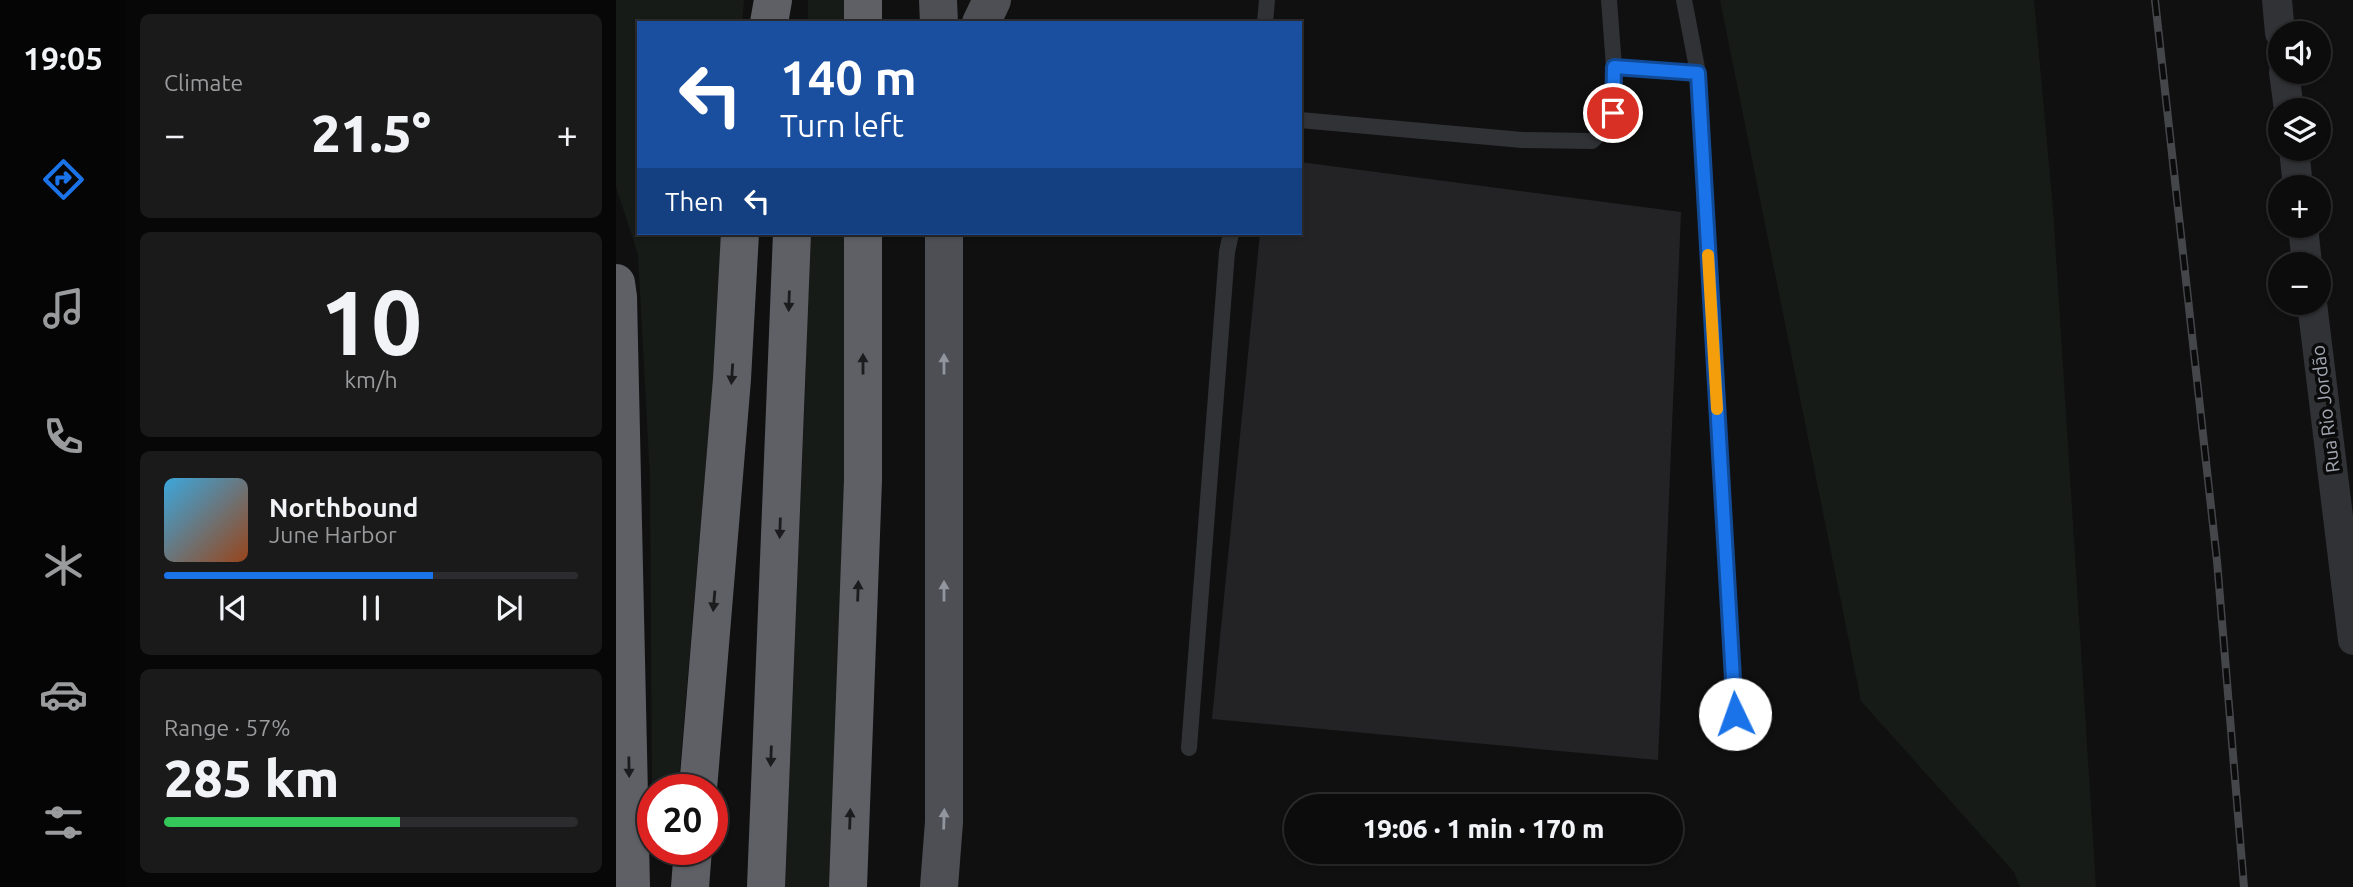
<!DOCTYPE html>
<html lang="en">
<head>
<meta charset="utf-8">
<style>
	:root { --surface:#0c0c0d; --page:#1a1a1b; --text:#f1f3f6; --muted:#9a9b9d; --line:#2c2c2e; --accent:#1a73e8 }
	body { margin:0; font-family:Ubuntu,sans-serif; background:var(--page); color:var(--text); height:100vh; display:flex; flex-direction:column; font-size:26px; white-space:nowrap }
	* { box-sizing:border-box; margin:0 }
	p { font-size:23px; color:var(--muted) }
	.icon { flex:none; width:38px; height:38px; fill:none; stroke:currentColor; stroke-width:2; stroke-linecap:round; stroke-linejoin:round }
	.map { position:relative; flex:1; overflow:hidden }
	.sheet { display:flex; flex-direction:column; gap:14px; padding:14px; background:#070707; width:490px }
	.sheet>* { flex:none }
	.top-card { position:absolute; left:21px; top:21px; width:665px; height:214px; border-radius:0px; box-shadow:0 2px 5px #0004,0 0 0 2px var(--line); background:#1a4fa0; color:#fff; overflow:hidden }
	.controls { position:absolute; left:1652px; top:21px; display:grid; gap:14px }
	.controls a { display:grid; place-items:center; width:63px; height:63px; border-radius:50%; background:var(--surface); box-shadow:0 2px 5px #0004,0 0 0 2px var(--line); font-size:35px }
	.speed { position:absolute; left:21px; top:774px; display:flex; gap:14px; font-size:35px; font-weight:700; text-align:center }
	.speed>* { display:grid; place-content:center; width:91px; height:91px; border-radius:50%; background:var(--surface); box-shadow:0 2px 5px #0004,0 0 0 2px var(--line); line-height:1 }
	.speed .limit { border:10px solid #d22; background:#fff; color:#111 }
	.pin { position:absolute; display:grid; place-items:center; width:60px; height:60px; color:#fff; margin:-30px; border:4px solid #fff; border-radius:50%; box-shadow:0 2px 7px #0007 }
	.me { position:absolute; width:77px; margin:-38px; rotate:357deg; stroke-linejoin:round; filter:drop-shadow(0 0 5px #0008) }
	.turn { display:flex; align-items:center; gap:24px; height:147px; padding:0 28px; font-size:32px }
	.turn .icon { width:91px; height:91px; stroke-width:2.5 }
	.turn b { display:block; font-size:49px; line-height:60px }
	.then { display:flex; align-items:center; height:66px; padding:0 28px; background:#0003; gap:14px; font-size:26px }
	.big { font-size:52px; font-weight:800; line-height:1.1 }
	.sheet .widget { flex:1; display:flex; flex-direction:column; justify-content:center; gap:10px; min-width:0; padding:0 24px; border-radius:10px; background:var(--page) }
	.sheet .dial { align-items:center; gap:0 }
	.dial b { font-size:91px; line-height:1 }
	.song { display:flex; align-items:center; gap:21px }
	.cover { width:84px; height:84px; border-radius:10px; background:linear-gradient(135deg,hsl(200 70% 55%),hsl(20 70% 35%)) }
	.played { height:7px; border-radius:4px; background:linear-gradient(90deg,var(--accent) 65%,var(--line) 65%) }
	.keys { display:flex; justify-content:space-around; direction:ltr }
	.heat { display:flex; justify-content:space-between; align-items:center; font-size:38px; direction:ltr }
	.charge { height:10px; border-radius:5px; background:linear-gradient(90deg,#34c759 57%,var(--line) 0) }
	.trip { position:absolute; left:668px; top:794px; width:399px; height:70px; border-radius:35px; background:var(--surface); box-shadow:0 2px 5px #0004,0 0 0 2px var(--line); font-weight:800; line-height:70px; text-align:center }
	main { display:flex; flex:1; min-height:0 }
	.tab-bar { display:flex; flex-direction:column; width:126px; justify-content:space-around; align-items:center; background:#050505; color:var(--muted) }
	.tab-bar .icon { width:49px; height:49px }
	.tab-bar .selected { color:var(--accent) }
	.tab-bar b { font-size:32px; color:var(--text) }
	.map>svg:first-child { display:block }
</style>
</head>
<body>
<main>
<nav class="tab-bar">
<b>19:05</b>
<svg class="icon selected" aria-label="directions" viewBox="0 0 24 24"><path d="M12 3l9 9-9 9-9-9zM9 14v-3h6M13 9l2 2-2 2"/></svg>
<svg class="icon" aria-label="music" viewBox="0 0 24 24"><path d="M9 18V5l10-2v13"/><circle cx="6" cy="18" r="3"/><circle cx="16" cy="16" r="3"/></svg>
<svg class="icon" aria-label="phone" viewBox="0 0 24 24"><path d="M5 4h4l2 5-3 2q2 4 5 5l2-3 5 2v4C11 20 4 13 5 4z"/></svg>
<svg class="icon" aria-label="climate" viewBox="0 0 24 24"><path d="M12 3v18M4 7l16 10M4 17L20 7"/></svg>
<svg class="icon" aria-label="car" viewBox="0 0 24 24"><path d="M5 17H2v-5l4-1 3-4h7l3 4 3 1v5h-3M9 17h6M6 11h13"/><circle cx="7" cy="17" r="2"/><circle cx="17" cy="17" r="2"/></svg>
<svg class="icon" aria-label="filters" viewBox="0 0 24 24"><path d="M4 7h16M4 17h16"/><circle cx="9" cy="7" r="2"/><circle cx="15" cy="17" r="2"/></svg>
</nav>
<section class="sheet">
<div class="widget"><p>Climate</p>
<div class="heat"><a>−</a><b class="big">21.5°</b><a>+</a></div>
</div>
<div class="widget dial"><b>10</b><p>km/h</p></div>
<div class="widget">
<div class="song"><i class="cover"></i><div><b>Northbound</b><p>June Harbor</p></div></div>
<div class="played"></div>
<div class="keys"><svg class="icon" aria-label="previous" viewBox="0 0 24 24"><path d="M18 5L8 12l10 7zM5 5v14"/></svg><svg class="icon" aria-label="pause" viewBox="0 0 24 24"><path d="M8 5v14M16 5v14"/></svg><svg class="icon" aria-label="next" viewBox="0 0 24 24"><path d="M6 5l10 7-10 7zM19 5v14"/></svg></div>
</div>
<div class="widget"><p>Range · 57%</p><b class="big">285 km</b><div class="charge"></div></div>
</section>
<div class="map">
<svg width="1737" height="887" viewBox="0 0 1737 887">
	<rect width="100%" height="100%" fill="#101011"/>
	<!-- green -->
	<g fill="#171b17">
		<path d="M0 0H128L126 23H23V233H110L62 789H37L36 785 34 478 22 254 0 187Z"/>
		<rect x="192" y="0" width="42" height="23"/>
		<path d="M1104 0H1418L1437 209 1480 887H1404L1398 872 1245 701Z"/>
		<path d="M191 233H233V349L216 887H169L190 367Z"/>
	</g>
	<!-- building -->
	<path fill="#232325" d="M684 162 1065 212 1042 760 596 719 644 233H684Z"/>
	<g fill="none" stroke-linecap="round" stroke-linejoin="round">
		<!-- service -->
		<g stroke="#313236" stroke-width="16">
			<path d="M1068 0 1082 73 1119 714"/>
			<path d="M649 23 651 0"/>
			<path d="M998 67 1082 73"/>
			<path d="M684 120 906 140 976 141 994 124 997 113 998 67 993 0"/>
			<path d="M573 748 611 252 615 233"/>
		</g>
		<!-- minor -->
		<g stroke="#313236" stroke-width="30">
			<path d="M1661 0 1664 33"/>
			<path d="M1668 72 1673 110"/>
			<path d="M1678 149 1682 187"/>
			<path d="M1687 226 1691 264"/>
			<path d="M1696 303 1737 640"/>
		</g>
		<!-- primary -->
		<g stroke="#4d4f54" stroke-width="38">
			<path d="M322 0 323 23"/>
			<path d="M365 23 376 0"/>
			<path d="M323 887 328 822V233"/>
		</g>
		<!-- motorway -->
		<g stroke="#5e6066" stroke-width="38">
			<path d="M153 23 157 0"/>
			<path d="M247 23V0"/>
			<path d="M0 283 2 297 15 887"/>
			<path d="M82 789 116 379 124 233"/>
			<path d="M74 887 77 849"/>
			<path d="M150 887 176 233"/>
			<path d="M232 887 247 480V233"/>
		</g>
		<defs>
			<path id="rail" d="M1539 0 1601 561 1628 887"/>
		</defs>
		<!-- rail casing -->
		<use href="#rail" stroke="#44464a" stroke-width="8"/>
		<!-- rail -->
		<use href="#rail" stroke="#0b0b0c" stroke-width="5" stroke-dasharray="16" stroke-linecap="butt"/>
	</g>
	<!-- one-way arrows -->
	<defs><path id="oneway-solid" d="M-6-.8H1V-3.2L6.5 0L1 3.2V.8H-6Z" transform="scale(1.75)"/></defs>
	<g fill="#1c1c1e">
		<use href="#oneway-solid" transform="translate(173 301) rotate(92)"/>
		<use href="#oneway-solid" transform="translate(247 364) rotate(-90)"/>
		<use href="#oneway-solid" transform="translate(116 374) rotate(94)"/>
		<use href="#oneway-solid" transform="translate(164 528) rotate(92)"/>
		<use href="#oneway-solid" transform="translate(242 591) rotate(-88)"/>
		<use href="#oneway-solid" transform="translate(98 601) rotate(95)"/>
		<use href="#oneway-solid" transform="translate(155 756) rotate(92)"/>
		<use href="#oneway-solid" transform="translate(13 767) rotate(89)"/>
		<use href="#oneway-solid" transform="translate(234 819) rotate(-88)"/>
	</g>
	<g fill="#91959e">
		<use href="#oneway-solid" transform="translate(328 364) rotate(-90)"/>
		<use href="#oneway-solid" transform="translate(328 591) rotate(-90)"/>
		<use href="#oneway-solid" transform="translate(328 819) rotate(-88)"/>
	</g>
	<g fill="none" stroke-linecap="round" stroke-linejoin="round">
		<defs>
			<path id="route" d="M997 113 998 67 1082 73 1119 714"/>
		</defs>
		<!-- route casing -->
		<use href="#route" stroke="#114b97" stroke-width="18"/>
		<!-- route -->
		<use href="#route" stroke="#1a73e8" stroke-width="12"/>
		<!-- slow -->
		<path stroke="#f59e0b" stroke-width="12" d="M1092 255 1101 409"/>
	</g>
	<g text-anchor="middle" stroke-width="7" stroke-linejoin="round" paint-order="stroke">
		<!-- street labels -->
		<g font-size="19" fill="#a2a7b1" stroke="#0b0b0c">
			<text transform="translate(1709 409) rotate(-97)" y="7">Rua Rio Jordão</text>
		</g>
	</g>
</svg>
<div class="controls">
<a><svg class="icon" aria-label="sound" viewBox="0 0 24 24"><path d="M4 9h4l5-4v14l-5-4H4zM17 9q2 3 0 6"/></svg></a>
<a><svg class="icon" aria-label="layers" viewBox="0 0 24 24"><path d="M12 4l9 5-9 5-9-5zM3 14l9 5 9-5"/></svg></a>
<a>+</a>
<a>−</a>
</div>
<div class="speed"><div class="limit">20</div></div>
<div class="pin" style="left:997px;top:113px;background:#d93025"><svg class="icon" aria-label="arrive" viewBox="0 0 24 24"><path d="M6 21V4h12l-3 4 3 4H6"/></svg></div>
<svg class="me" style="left:1119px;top:714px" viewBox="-20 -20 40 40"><circle r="19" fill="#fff"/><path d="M0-13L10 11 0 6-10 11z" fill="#1a73e8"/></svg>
<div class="trip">19:06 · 1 min · 170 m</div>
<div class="top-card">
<div class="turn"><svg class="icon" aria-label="left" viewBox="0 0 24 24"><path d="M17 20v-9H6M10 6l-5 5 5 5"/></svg><div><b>140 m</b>Turn left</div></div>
<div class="then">Then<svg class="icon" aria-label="left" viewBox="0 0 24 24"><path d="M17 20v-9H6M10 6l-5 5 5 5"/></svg></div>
</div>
</div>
</main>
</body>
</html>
